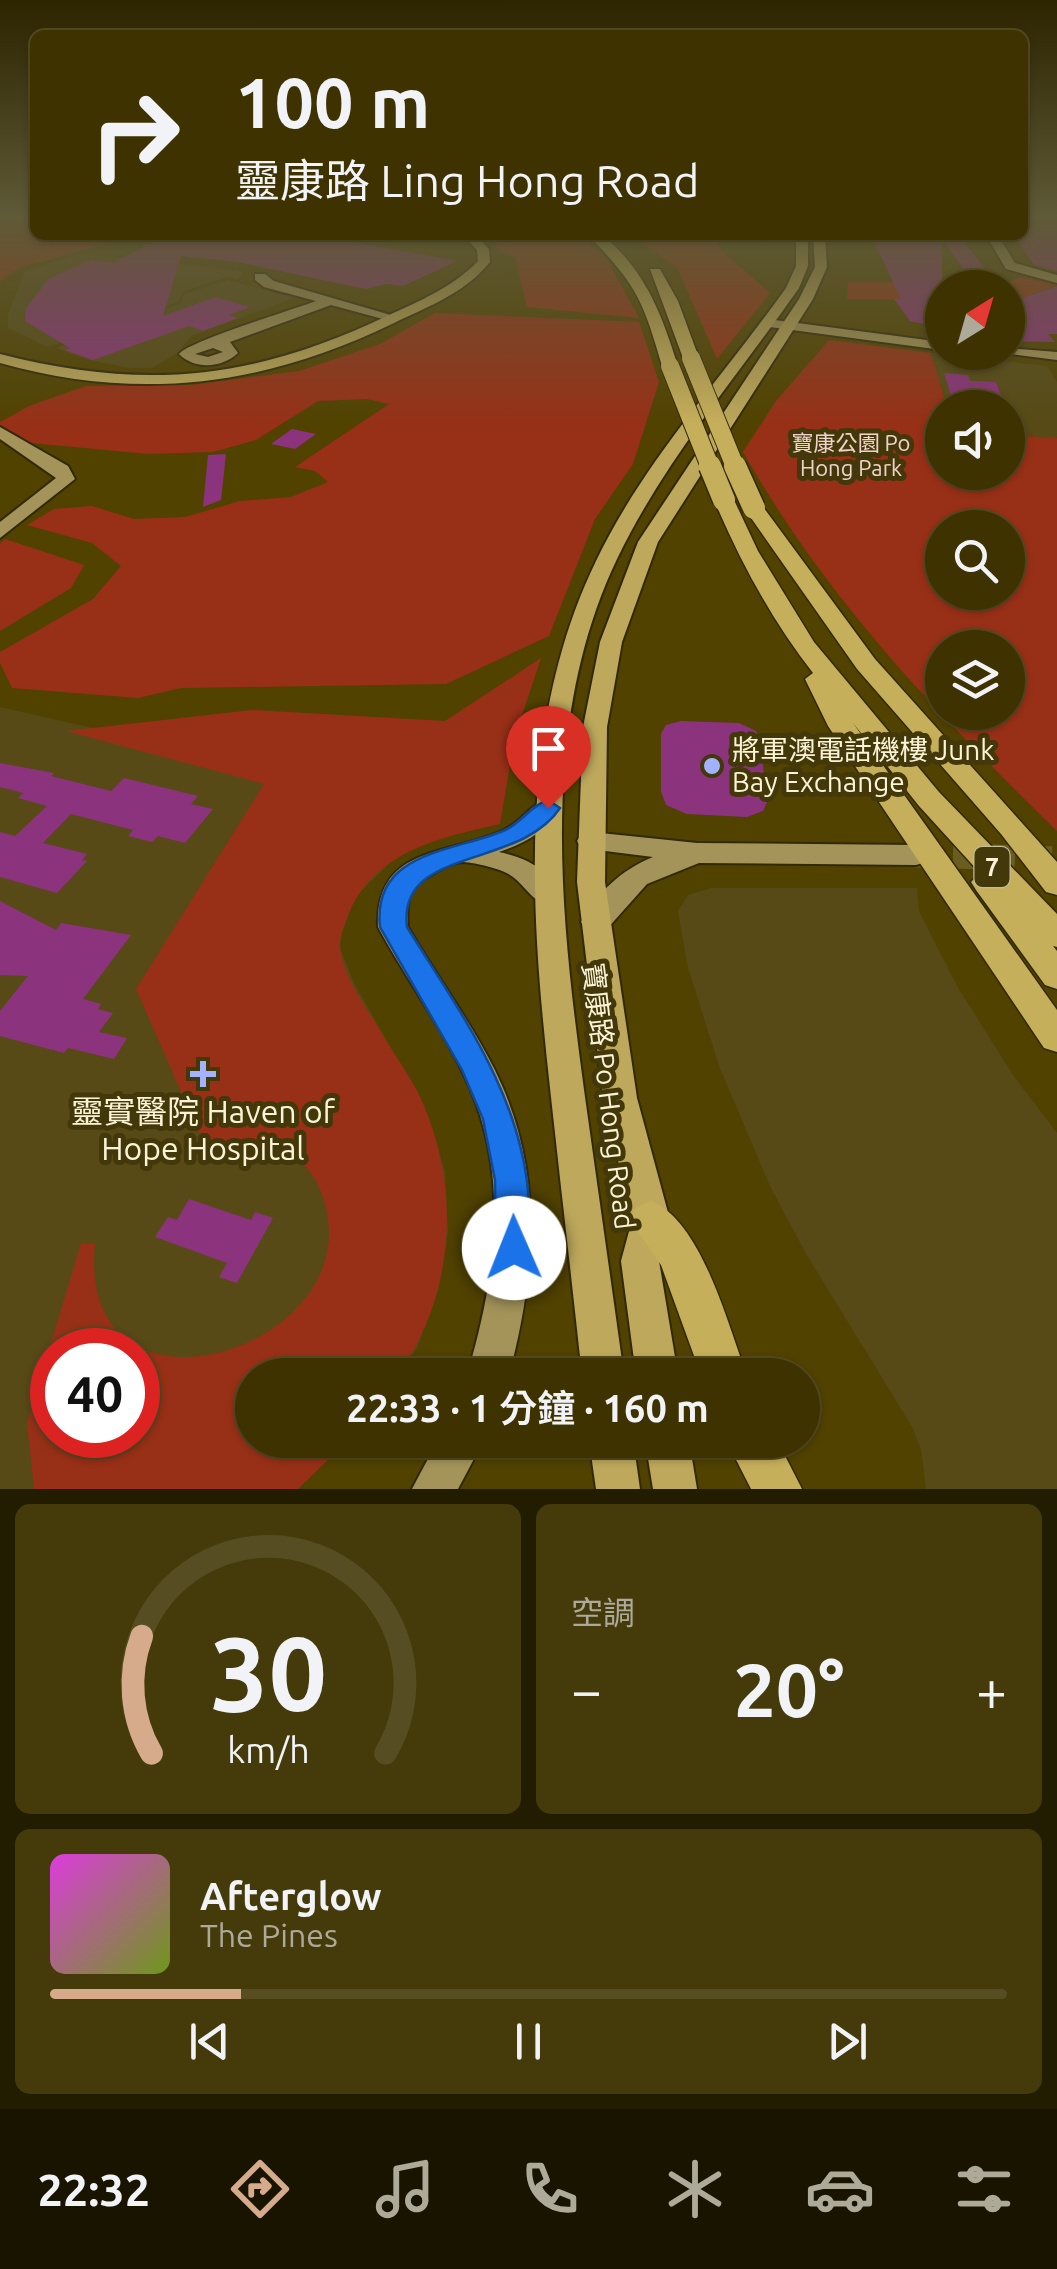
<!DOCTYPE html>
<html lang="zh-TW">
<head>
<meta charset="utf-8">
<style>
	:root { --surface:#3d3200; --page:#443a0a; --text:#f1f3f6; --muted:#adaa99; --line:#564d22; --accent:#d6ab8b }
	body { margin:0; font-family:Ubuntu,"Noto Sans TC",sans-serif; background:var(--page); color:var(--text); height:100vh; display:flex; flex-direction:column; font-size:38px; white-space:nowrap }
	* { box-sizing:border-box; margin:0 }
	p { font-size:32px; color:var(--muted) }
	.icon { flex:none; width:55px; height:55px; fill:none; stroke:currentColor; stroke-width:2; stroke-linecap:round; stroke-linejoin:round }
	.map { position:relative; height:1489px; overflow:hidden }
	.details { display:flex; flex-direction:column; gap:15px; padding:15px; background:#221c00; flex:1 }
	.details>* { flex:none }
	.banner { position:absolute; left:30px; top:30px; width:998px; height:210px; border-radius:15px; box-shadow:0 2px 8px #0004,0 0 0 2px var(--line); background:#3d3200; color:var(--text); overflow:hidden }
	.needle { width:65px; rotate:37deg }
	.tools { position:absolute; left:925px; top:270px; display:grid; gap:20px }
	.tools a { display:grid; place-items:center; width:100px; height:100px; border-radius:50%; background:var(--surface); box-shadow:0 2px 8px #0004,0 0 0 2px var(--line); font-size:50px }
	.speed { position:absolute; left:30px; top:1328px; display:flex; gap:20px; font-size:50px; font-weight:700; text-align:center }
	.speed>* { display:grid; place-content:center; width:130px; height:130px; border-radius:50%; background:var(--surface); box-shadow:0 2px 8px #0004,0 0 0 2px var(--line); line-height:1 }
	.speed .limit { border:15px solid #d22; background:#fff; color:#111 }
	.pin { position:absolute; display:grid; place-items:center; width:85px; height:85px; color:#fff; margin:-102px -42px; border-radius:50% 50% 50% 0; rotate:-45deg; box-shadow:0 0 10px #0007 }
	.pin .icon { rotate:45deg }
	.me { position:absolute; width:110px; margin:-55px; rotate:359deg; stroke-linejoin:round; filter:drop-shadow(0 0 8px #0008) }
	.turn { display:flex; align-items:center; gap:35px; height:210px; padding:0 40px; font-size:45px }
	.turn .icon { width:130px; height:130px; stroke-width:2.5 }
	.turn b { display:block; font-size:70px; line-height:85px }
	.big { font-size:75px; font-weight:600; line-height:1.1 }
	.details .tile { flex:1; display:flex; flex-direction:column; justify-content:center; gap:15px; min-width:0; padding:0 35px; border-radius:15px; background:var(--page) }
	.details .dial { align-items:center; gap:0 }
	.dial svg { height:260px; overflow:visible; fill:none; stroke:var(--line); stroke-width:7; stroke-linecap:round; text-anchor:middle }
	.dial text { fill:var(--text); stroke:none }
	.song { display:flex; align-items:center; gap:30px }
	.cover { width:120px; height:120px; border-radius:15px; background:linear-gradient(135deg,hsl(300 70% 55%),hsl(80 70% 35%)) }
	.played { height:10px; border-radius:5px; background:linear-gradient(90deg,var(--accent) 20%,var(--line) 20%) }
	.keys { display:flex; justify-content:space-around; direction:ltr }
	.heat { display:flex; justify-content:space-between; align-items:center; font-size:55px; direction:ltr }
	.details .tiles { flex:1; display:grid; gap:15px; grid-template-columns:1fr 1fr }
	.tile:last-child { grid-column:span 2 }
	.trip { position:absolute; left:235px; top:1358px; width:585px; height:100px; border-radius:50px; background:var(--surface); box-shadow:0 2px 8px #0004,0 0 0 2px var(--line); font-weight:600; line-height:100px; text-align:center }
	.tab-bar { display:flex; height:160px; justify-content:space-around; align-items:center; background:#181400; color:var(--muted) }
	.tab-bar .icon { width:70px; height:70px }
	.tab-bar .active { color:var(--accent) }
	.tab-bar b { font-size:45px; color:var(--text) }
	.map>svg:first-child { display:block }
</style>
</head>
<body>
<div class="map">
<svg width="1057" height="1489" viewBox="0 0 1057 1489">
	<rect width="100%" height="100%" fill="#514200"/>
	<!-- built -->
	<g fill="#574a16" fill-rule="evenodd">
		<path d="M79 254 209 267 244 272 238 279 227 277 184 291 178 302 48 347 8 328V314L25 271Z"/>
		<path d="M228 280 294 298 191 336 178 353 152 368H130L90 360 56 348 182 303 183 295Z"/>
		<path d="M931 353 1047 366 1057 382V438L1008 435V408L947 407Z"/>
		<path d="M0 707 278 770 461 833 424 842 391 862 355 897 342 933 340 949 355 985 424 1106 445 1172 448 1232 439 1288 417 1348 398 1375H252V1440H348L298 1489H0ZM52 1350H138V1435H52Z"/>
		<path d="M711 888H917L919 911 957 986 1013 1075 1057 1133V1489H926L921 1449 911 1425 805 1252 770 1186 719 1066 687 964 678 911 688 895Z"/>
	</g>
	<!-- green -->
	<g fill="#973017" fill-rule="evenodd">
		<path d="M0 217H35V235H140L21 267 0 281Z"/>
		<path d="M489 235H579L606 258 639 318 527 307 515 257 497 250 494 238Z"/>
		<path d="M630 235H713L721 250 770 293 717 359 677 267Z"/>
		<path d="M1021 277 1057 285 1020 299H1008V288H942V299H847L848 282H1009Z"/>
		<path d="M435 313 639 322 659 382 633 464 595 519 549 636 446 684 181 688 138 698 12 688 0 663V652L93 599 121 566 92 543 27 525 54 509 92 506 134 519 185 517 240 501 291 497 328 482 315 471 295 467 389 404 367 399 318 401 256 440 213 452 148 454 31 443 0 427V422L29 406 86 386 191 385 299 371 380 344Z"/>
		<path d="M829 340 931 353 947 407 942 408V472H1008V435L1057 438V831C934 710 830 604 743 452L776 401ZM942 528H1008V592H942ZM942 648H1008V712H942Z"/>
		<path d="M5 539 84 565 71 588 0 631V543Z"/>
		<path d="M541 658 515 736 500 824C438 838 372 852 347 918 344 927 339 937 340 947 343 979 372 1015 387 1042 400 1063 416 1085 425 1108 461 1196 453 1297 398 1375H252V1440H348L298 1489H34L27 1423 81 1243 95 1244C75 1447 391 1345 318 1185 298 1142 244 1139 204 1144L136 989 264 784 66 731 252 710 445 721ZM52 1350H138V1435H52Z"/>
	</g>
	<!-- building -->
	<g fill="#8c337d">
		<path d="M1022 217H1057V271L1034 265 1014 235H1022Z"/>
		<path d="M196 235H315L457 261 403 286 386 284 366 289 238 262 181 256 163 316 216 297 250 307 229 315 238 318 203 331 189 326 93 360 64 350 70 348 25 321 26 308 48 279 90 260 112 263 143 248V245Z"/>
		<path d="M871 235H959L994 281H972L942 239V328L910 321 894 299H901Z"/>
		<path d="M1057 286V334H1048L1055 342 1008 341V299H1020Z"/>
		<path d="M944 373 968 375 970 381 996 382 1006 408H955Z"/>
		<path d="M292 429 316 434 295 449 271 444Z"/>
		<path d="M226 454 221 500 203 507 208 455Z"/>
		<path d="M681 721 739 723 756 731 760 740 767 802 763 811 747 817 687 814 666 805 661 792V734L666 725Z"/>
		<path d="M0 763 54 773 51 776 111 791 124 778 198 796 191 804 213 809 185 843 158 836 152 842 128 836 133 830 71 814 43 843 87 854 82 860 87 861 57 893 0 877V832L15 836 47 806 18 798 23 793 0 787Z"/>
		<path d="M0 901 56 930 61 923 131 935 83 999 101 1004 98 1009 113 1013 99 1032 127 1038 114 1059 68 1048 64 1053 0 1036V1011L28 976 0 975Z"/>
		<path d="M189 1199 251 1220 255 1212 273 1218 237 1283 219 1277 227 1263 155 1237 168 1217 177 1220Z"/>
	</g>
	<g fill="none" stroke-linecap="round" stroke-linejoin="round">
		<!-- minor-tunnel -->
		<path stroke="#6a5d20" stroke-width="25" stroke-dasharray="25 12" stroke-linecap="butt" d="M916 855 1057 859"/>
		<defs>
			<g id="minor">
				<path d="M986 235H998L1015 263 1057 275V283L1006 269Z"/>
				<path d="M255 274H265L274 281 401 318 394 322 331 305 230 342 238 353C222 368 195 370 179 354 190 341 292 310 316 301L264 287 255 280ZM213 348 223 352 208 357 195 354Z"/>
				<path d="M767 319 942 342V350L762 326V320Z"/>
				<path d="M1008 348 1057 352V360L995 352H1008Z"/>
				<path d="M0 427 68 466 75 479 0 538V522L56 478 0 439Z"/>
				<path d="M591 832 697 843 916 845 926 848 930 855 926 862 916 865 699 863 647 884 606 930 596 933 586 930 581 922C598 892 621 870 653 857L581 848 577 841 581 834Z"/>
			</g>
			<g id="tertiary">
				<path d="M548 799 557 802 561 808C546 832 525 843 499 852 527 858 546 868 561 894L557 901C534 908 529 889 513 877 504 869 473 862 461 862 452 863 439 870 431 875 408 887 406 902 408 927 433 971 464 1012 488 1057 544 1159 538 1266 509 1375H467C495 1281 510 1181 470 1088 446 1032 407 981 378 927 375 844 450 856 504 830 521 822 531 804 548 799Z"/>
				<path d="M438 1440H484L458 1489H412Z"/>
			</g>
			<g id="primary">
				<path d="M463 235H476L489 249 490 262C465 293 429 306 394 323 265 386 139 402 0 363V354C145 391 252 380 387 316 419 301 452 288 478 261L477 250Z"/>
				<path d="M796 235H808V266L799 288C737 377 664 461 617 559 537 726 561 920 585 1097 598 1190 611 1282 624 1375H582C572 1282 561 1189 551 1097 531 918 515 728 596 561 644 461 722 378 786 288L796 266Z"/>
				<path d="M813 235H825L827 267 813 299 658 542 622 642 607 727 605 882 637 1098 670 1220 659 1261 678 1375H636L621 1261 632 1220 603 1098 577 882 583 727 600 642 638 542 799 299 815 267Z"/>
				<path d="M589 1440H633L640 1489H596Z"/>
				<path d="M645 1440H689L697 1489H653Z"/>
			</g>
			<g id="trunk">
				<path d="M588 235H602C645 269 662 315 678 366L676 370 662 366C643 300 636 284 588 235Z"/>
				<path d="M650 269H660L678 301 699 358 697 361 683 358Z"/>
				<path d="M724 494 734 500 758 551 814 642 939 792 1057 914V947L1053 946 1057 951V989L1045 985 976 890 971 882 980 873 919 806 853 723 1057 1010V1052L1044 1048 828 726 805 679 813 673C772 621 740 561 714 500Z"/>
				<path d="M754 502 761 504 875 659 1057 862V895L1046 892 1001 834 857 669 744 508Z"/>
				<path d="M651 1201C702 1221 728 1326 747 1375H701L661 1265 630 1220 636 1207Z"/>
				<path d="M726 1440H777L802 1489H751Z"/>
			</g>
		</defs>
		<!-- minor casing -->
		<use href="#minor" stroke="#31290a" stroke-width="4"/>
		<!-- tertiary casing -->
		<use href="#tertiary" stroke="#31290a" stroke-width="4"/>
		<!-- primary casing -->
		<use href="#primary" stroke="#31290a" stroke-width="4"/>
		<!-- trunk casing -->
		<use href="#trunk" stroke="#31290a" stroke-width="3"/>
		<!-- minor -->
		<use href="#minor" fill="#a4945a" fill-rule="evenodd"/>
		<!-- tertiary -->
		<use href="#tertiary" fill="#a4945a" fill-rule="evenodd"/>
		<!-- primary -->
		<use href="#primary" fill="#bda85b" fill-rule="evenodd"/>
		<!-- trunk -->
		<use href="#trunk" fill="#c6af5b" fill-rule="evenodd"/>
		<defs>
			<g id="trunk-bridge-far1">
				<path d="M691 358 736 469"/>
				<path d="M670 366 711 469"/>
			</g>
			<g id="trunk-bridge">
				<path d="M710 466 724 500"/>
				<path d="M735 466 754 508"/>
			</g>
		</defs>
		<!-- trunk-bridge-far1 casing -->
		<use href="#trunk-bridge-far1" stroke="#31290a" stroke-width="20" stroke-linecap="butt"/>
		<!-- trunk-bridge casing -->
		<use href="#trunk-bridge" stroke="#31290a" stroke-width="25" stroke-linecap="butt"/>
		<!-- trunk-bridge-far1 -->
		<use href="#trunk-bridge-far1" stroke="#c6af5b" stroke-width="18"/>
		<!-- trunk-bridge -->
		<use href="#trunk-bridge" stroke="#c6af5b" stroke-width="22"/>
	</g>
	<!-- sky -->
	<linearGradient id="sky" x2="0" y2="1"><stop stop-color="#2d2400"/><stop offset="0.51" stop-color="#5f5a37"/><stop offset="1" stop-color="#5f5a37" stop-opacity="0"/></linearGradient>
	<rect width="1057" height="426" fill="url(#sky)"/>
	<!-- route -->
	<path fill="#1a73e8" stroke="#114b97" stroke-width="2.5" d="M548 800 560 808C519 870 397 846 407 927 461 1014 525 1100 529 1206 530 1224 533 1242 526 1259L514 1264 501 1259 496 1248 495 1180 483 1119 462 1070 380 927C372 852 452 852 503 831 521 824 531 805 548 800Z"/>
	<!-- markers -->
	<g fill="#a3b2fd" stroke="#43380a" stroke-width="4">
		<circle cx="712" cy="766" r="10"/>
		<path d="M198 1059h10v10h10v10h-10v10h-10v-10h-10v-10h10z"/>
	</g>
	<g text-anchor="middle" stroke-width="10" stroke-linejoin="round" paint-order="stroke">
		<!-- far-park labels -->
		<g font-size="22" fill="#f1d2cb" stroke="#43380a">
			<text x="851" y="451">寶康公園 Po<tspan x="851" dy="25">Hong Park</tspan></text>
		</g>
		<!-- shield labels -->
		<rect fill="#43380a" stroke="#c4bb99" stroke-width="2.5" x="974.5" y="847" width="35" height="40" rx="8"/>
		<g font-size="25" font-weight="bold" fill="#fbf3d6">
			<text x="992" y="876">7</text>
		</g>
		<!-- poi labels -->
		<g font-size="28" fill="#fbf3d6" stroke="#43380a" text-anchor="start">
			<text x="732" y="760">將軍澳電話機樓 Junk<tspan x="732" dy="32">Bay Exchange</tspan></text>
		</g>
		<!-- street labels -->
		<g font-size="28" fill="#fbf3d6" stroke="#43380a">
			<text transform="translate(609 1096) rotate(83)" y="10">寶康路 Po Hong Road</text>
		</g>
		<!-- near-poi labels -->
		<g font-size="32" fill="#fbf3d6" stroke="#43380a">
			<text x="203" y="1123">靈實醫院 Haven of<tspan x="203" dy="37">Hope Hospital</tspan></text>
		</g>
	</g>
</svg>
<div class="tools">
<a><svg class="needle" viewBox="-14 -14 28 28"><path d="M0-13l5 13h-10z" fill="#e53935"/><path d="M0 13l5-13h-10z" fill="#adaa99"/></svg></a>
<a><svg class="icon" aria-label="sound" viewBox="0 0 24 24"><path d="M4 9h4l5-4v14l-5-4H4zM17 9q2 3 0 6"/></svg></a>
<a><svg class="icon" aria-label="search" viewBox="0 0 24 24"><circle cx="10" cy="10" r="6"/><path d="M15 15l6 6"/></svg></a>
<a><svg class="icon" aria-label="layers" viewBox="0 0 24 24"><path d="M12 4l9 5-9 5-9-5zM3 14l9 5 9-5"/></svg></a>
</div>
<div class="speed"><div class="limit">40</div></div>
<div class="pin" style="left:548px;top:808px;background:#d93025"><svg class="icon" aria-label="arrive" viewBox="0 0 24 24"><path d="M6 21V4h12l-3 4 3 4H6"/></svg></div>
<svg class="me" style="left:514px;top:1248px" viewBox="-20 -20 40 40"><circle r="19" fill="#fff"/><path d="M0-13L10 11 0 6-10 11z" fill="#1a73e8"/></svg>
<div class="trip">22:33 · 1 分鐘 · 160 m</div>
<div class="banner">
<div class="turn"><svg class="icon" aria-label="right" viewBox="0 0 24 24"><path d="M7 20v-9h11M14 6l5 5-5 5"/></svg><div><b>100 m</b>靈康路 Ling Hong Road</div></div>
</div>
</div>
<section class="details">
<div class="tiles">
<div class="tile dial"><svg viewBox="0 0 100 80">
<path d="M14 69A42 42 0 1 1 86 69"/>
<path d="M14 69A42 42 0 0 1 11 33" stroke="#d6ab8b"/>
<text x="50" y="56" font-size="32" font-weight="700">30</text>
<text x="50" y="72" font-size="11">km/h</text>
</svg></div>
<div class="tile"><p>空調</p>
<div class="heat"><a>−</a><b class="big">20°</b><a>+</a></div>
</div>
<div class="tile">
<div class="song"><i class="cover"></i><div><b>Afterglow</b><p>The Pines</p></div></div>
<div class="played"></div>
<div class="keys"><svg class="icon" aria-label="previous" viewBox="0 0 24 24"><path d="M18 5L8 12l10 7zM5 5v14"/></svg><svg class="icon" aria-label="pause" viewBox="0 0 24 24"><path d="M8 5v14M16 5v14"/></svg><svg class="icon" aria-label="next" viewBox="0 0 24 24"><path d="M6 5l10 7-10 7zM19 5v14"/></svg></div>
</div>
</div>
</section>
<nav class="tab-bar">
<b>22:32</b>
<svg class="icon active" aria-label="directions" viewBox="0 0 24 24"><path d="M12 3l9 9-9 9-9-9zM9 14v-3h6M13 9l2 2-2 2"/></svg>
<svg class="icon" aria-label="music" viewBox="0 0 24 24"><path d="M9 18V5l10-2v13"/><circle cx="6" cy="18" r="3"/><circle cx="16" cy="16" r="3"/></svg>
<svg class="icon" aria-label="phone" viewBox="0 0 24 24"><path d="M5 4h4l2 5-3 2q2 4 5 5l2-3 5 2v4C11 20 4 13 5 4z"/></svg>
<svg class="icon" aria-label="climate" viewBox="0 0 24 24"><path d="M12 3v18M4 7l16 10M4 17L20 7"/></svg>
<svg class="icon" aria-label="car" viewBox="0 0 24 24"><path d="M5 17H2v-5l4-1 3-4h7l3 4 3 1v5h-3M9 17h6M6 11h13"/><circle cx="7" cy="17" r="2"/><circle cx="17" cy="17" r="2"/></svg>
<svg class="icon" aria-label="filters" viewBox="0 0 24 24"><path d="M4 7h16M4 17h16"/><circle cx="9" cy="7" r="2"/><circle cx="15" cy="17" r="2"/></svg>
</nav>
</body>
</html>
